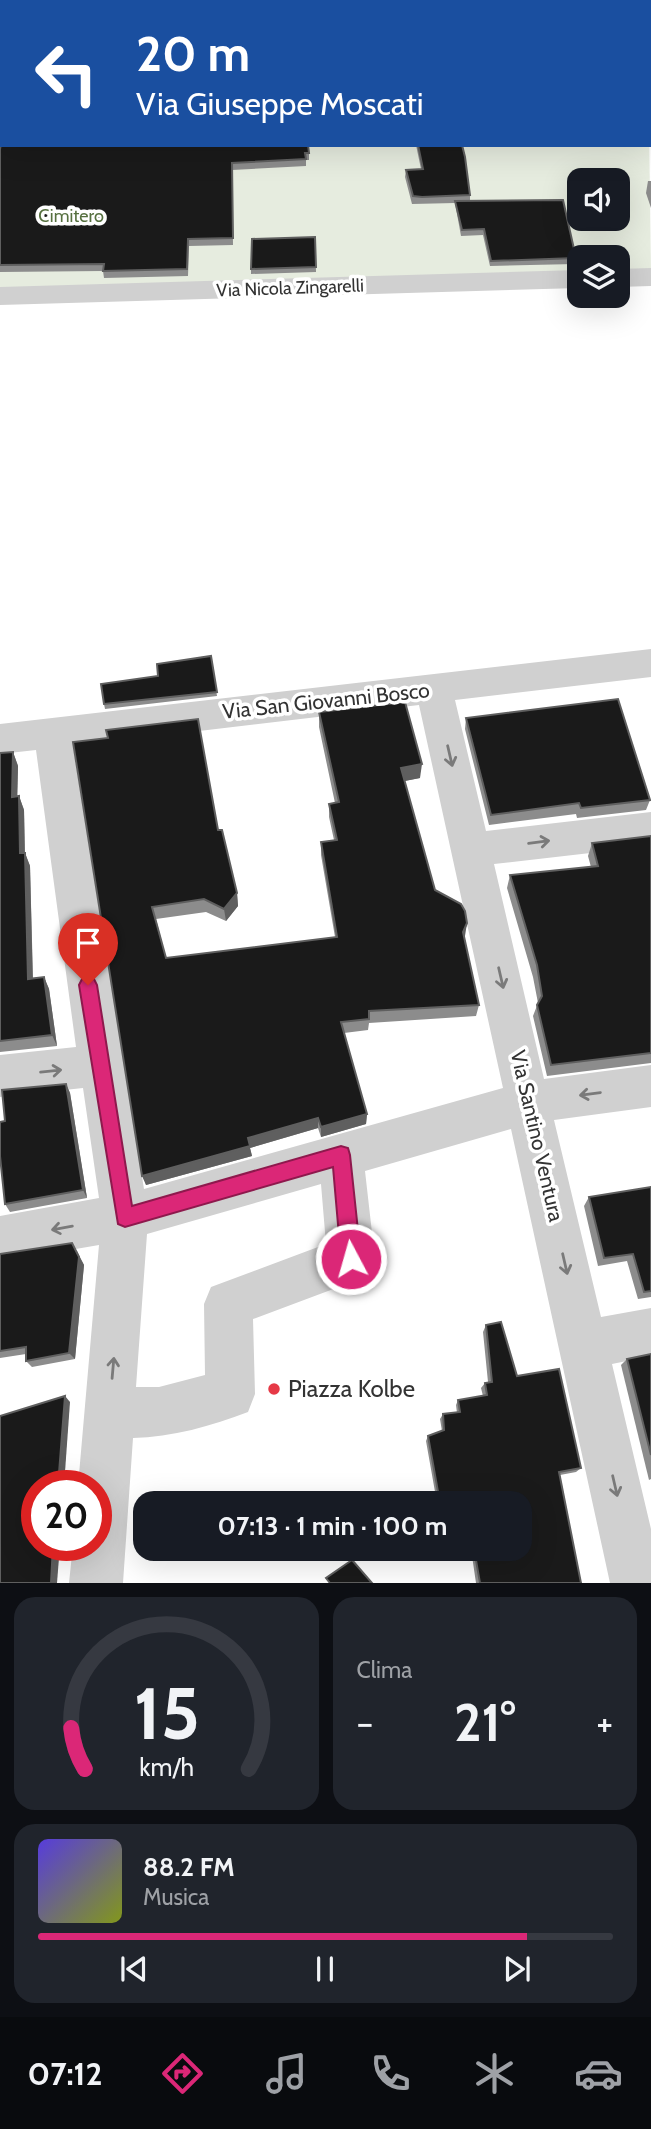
<!DOCTYPE html>
<html lang="it">
<head>
<meta charset="utf-8">
<style>
	:root { --surface:#171b24; --page:#20242c; --text:#f1f3f6; --muted:#9ea1a6; --line:#363941; --accent:#db2777 }
	body { margin:0; font-family:Cabin,sans-serif; background:var(--page); color:var(--text); height:100vh; display:flex; flex-direction:column; font-size:26px; white-space:nowrap }
	* { box-sizing:border-box; margin:0 }
	p { font-size:23px; color:var(--muted) }
	.icon { flex:none; width:38px; height:38px; fill:none; stroke:currentColor; stroke-width:2; stroke-linecap:round; stroke-linejoin:round }
	.map { position:relative; height:1583px; overflow:hidden }
	.side { display:flex; flex-direction:column; gap:14px; padding:14px; background:#0d0f14; flex:1 }
	.side>* { flex:none }
	.top-card { position:absolute; left:0px; top:0px; width:651px; height:147px; box-shadow:0 7px 28px #0002; background:#1a4fa0; color:#fff; overflow:hidden }
	.fabs { position:absolute; left:567px; top:168px; display:grid; gap:14px }
	.fabs a { display:grid; place-items:center; width:63px; height:63px; border-radius:14px; background:var(--surface); box-shadow:0 7px 28px #0002; font-size:35px }
	.speed { position:absolute; left:21px; top:1470px; display:flex; gap:14px; font-size:35px; font-weight:700; text-align:center }
	.speed>* { display:grid; place-content:center; width:91px; height:91px; border-radius:50%; background:var(--surface); box-shadow:0 7px 28px #0002; line-height:1 }
	.speed .limit { border:10px solid #d22; background:#fff; color:#111 }
	.pin { position:absolute; display:grid; place-items:center; width:60px; height:60px; color:#fff; margin:-72px -30px; border-radius:50% 50% 50% 0; rotate:-45deg; box-shadow:0 0 7px #0007 }
	.pin .icon { rotate:45deg }
	.me { position:absolute; width:77px; margin:-38px; rotate:354deg; stroke-linejoin:round; filter:drop-shadow(0 0 5px #0008) }
	.turn { display:flex; align-items:center; gap:24px; height:147px; padding:0 21px; font-size:32px }
	.turn .icon { width:91px; height:91px; stroke-width:2.5 }
	.turn b { display:block; font-size:49px; line-height:60px }
	.big { font-size:52px; font-weight:800; line-height:1.1 }
	.side .tile { flex:1; display:flex; flex-direction:column; justify-content:center; gap:10px; min-width:0; padding:0 24px; border-radius:21px; background:var(--page) }
	.side .dial { align-items:center; gap:0 }
	.dial svg { height:182px; overflow:visible; fill:none; stroke:var(--line); stroke-width:7; stroke-linecap:round; text-anchor:middle }
	.dial text { fill:var(--text); stroke:none }
	.song { display:flex; align-items:center; gap:21px }
	.cover { width:84px; height:84px; border-radius:10px; background:linear-gradient(135deg,hsl(250 70% 55%),hsl(70 70% 35%)) }
	.played { height:7px; border-radius:4px; background:linear-gradient(90deg,var(--accent) 85%,var(--line) 85%) }
	.keys { display:flex; justify-content:space-around; direction:ltr }
	.heat { display:flex; justify-content:space-between; align-items:center; font-size:38px; direction:ltr }
	.side .tiles { flex:1; display:grid; gap:14px; grid-template-columns:1fr 1fr }
	.tile:last-child { grid-column:span 2 }
	.trip { position:absolute; left:133px; top:1491px; width:399px; height:70px; border-radius:21px; background:var(--surface); box-shadow:0 7px 28px #0002; font-weight:800; line-height:70px; text-align:center }
	.dock { display:flex; height:112px; justify-content:space-around; align-items:center; background:#090b0e; color:var(--muted) }
	.dock .icon { width:49px; height:49px }
	.dock .current { color:var(--accent) }
	.dock b { font-size:32px; color:var(--text) }
	.map>svg:first-child { display:block }
</style>
</head>
<body>
<div class="map">
<svg width="651" height="1583" viewBox="0 0 651 1583">
	<rect width="100%" height="100%" fill="#fff"/>
	<!-- green -->
	<path fill="#e6ecdf" fill-rule="evenodd" d="M0 0H605L2 2V145H649V125L651 271 618 272V257H579V273L0 290ZM579 180H618V219H579Z"/>
	<g fill="none" stroke-linecap="round" stroke-linejoin="round">
		<!-- minor -->
		<g fill="#d0d0d0" fill-rule="evenodd">
			<path d="M616 0H640L641 2H617Z"/>
			<rect x="649" y="47" width="2" height="19"/>
			<path d="M651 268V286L618 287V269Z"/>
			<path d="M579 270V288L0 305V287Z"/>
			<path d="M651 649V677L455 700 486 831 651 812V846L494 864 544 1079 651 1065V1107L554 1120 601 1317 651 1308V1356L612 1364 651 1529V1583H610L511 1129 365 1171 375 1259 368 1276 253 1319 255 1394 248 1412C212 1426 172 1437 133 1438L123 1583H69L73 1545H96V1486H78L99 1245 0 1262V1216L99 1198 83 1088 0 1097V1055L76 1047 36 750 0 754V724ZM419 705 503 1088 144 1189 73 746ZM321 1184 326 1244 211 1287 204 1304 205 1375 159 1387H136L147 1234Z"/>
		</g>
	</g>
	<!-- wall -->
	<g fill="#8c8c8c">
		<path d="M416 145H462L470 195V201L576 258 575 264 490 266 483 235 461 236 455 203 412 204 405 177 406 170 421 169Z"/>
		<path d="M0 149 309 153V160H306V166L232 170 233 245 189 246 188 276 104 278 103 271 0 272Z"/>
		<path d="M648 181H651V208L646 193Z"/>
		<path d="M315 237 316 272 251 274V269Z"/>
		<path d="M211 656 217 696 105 709 104 704 158 676Z"/>
		<path d="M319 712 420 778 404 781 435 890 465 936 464 938 479 1005 476 1016 369 1023 368 1030 344 1033 367 1114 366 1124 321 1137 318 1128 250 1148 252 1156 146 1185 73 742 218 830 237 893 238 906 226 921 206 912 156 919 166 958 335 937 321 855V842L334 840 329 817V804L335 803 319 727Z"/>
		<path d="M466 718 650 800 646 810 577 818 576 814 489 825 465 729Z"/>
		<path d="M13 752 18 766 17 796H19L24 810 25 853 30 866 33 978 44 977 49 989 57 1046 0 1052V753Z"/>
		<path d="M651 836V1063L547 1076 533 1016 538 1003 533 977 507 888 510 875 591 867 588 856 592 843Z"/>
		<path d="M66 1084 70 1093 87 1198 10 1212 5 1204V1121Z"/>
		<path d="M651 1187V1297L638 1299 627 1261 598 1266 584 1206 589 1197Z"/>
		<path d="M77 1251 84 1265 75 1359 32 1367 26 1361V1354L0 1358V1254Z"/>
		<path d="M486 1325 517 1376 581 1468 576 1472 560 1475 581 1583H476L471 1549H520V1503H437L426 1441 428 1436 442 1431 440 1419 443 1414 457 1413 456 1405 458 1400 483 1396 481 1388 485 1383 488 1382 483 1332Z"/>
		<path d="M651 1354V1479L649 1480 621 1365 627 1359Z"/>
	</g>
	<!-- shaded-wall -->
	<g fill="#5f5f5f">
		<path d="M13 752 18 766 17 811 12 797Z"/>
		<path d="M422 764 420 778 400 782 401 768Z"/>
		<path d="M19 796 24 810 25 867 20 853Z"/>
		<path d="M25 853 30 866 33 990 28 979Z"/>
		<path d="M237 893 238 906 226 921 224 909Z"/>
		<path d="M467 923 465 936 460 945 463 932Z"/>
		<path d="M44 977 49 989 57 1046 52 1035Z"/>
		<path d="M66 1084 70 1093 87 1198 83 1190Z"/>
		<path d="M367 1114 366 1124 321 1137V1127Z"/>
		<path d="M318 1118V1128L250 1148 252 1156 146 1185 142 1176 248 1138Z"/>
		<path d="M72 1243 84 1265 75 1359 69 1353Z"/>
		<path d="M65 1396 70 1402 64 1486H58Z"/>
		<path d="M53 1545H60L57 1583H51Z"/>
	</g>
	<!-- building -->
	<g fill="#1a1a1a" stroke="#5f5f5f" stroke-width="2">
		<path d="M0 0H157V2H2V115H0Z"/>
		<path d="M353 0H577V2H312Z"/>
		<path d="M2 139V145H308L309 153H305L306 159 232 163 233 238 188 239 187 269 103 271 104 264 0 265V149Z"/>
		<path d="M418 145H462L465 157 470 195 422 197 413 196 406 170 423 169Z"/>
		<path d="M563 200 576 258 491 261 484 229 462 230 455 201Z"/>
		<path d="M315 237 316 267 251 269 252 239Z"/>
		<path d="M211 656 217 692 104 704 101 684 158 676 157 664Z"/>
		<path d="M618 699 650 800 581 808 579 803 491 815 466 718Z"/>
		<path d="M405 702 422 764 401 768 435 890 461 904 465 911 467 923 463 932 479 1005 369 1011V1019L341 1022 367 1114 321 1127 318 1118 248 1138 250 1146 142 1176 73 742 108 738 106 730 198 719 218 830H222L237 893 224 909 204 899 152 907 166 958 337 937 321 842 337 840 329 804 339 802 319 712Z"/>
		<path d="M13 752 12 797 19 796 20 853H25L28 979 44 977 52 1035 0 1041V753Z"/>
		<path d="M651 836V1053L551 1065 537 1005 542 996 537 965 510 875 598 866 592 843Z"/>
		<path d="M66 1084 83 1190 5 1204 0 1156V1122L5 1121 2 1090Z"/>
		<path d="M651 1187V1291L644 1292 633 1254 604 1258 589 1197Z"/>
		<path d="M72 1243 79 1257 69 1353 26 1361V1347L0 1351V1254Z"/>
		<path d="M501 1322 517 1376 559 1369 581 1468 559 1472 581 1583H480L474 1549H520V1503H462V1501L440 1503 428 1436 444 1430 443 1414 460 1412 458 1400 487 1395 485 1383 492 1382 486 1325Z"/>
		<path d="M651 1354V1455L627 1359Z"/>
		<path d="M65 1396 58 1486H37V1545H53L51 1583H0V1416Z"/>
		<path d="M352 1560 372 1583H330L326 1578Z"/>
	</g>
	<!-- one-way arrows -->
	<defs><path id="oneway-shaft" d="M-6 0H5M1.5-3L5.5 0L1.5 3" fill="none" stroke-width="1.6" stroke-linecap="round" stroke-linejoin="round" transform="scale(1.75)"/></defs>
	<g stroke="#7a7a7a">
		<use href="#oneway-shaft" transform="translate(450 756) rotate(77)"/>
		<use href="#oneway-shaft" transform="translate(539 842) rotate(-7)"/>
		<use href="#oneway-shaft" transform="translate(501 978) rotate(77)"/>
		<use href="#oneway-shaft" transform="translate(51 1071) rotate(-6)"/>
		<use href="#oneway-shaft" transform="translate(590 1094) rotate(172)"/>
		<use href="#oneway-shaft" transform="translate(62 1228) rotate(170)"/>
		<use href="#oneway-shaft" transform="translate(565 1264) rotate(77)"/>
		<use href="#oneway-shaft" transform="translate(113 1368) rotate(-85)"/>
		<use href="#oneway-shaft" transform="translate(615 1486) rotate(77)"/>
	</g>
	<!-- route -->
	<path fill="#db2777" stroke="#8e194d" stroke-width="2" d="M88 977 94 979 97 985 132 1206 341 1146 348 1148 350 1155 361 1259 358 1266 351 1269 344 1266 341 1259 333 1167 125 1227 118 1224 79 985 82 979Z"/>
	<!-- markers -->
	<circle fill="#e63946" stroke="#fff" stroke-width="2.5" cx="274" cy="1389" r="7"/>
	<g text-anchor="middle" stroke-width="7" stroke-linejoin="round" paint-order="stroke">
		<!-- far-park labels -->
		<g font-size="18" fill="#56703f" stroke="#fff">
			<text x="71" y="222">Cimitero</text>
		</g>
		<!-- far-street labels -->
		<g font-size="18" fill="#333" stroke="#fff">
			<text transform="translate(290 288) rotate(-2)" y="6">Via Nicola Zingarelli</text>
		</g>
		<!-- street labels -->
		<g font-size="21" fill="#333" stroke="#fff">
			<text transform="translate(326 701) rotate(-6)" y="7">Via San Giovanni Bosco</text>
			<text transform="translate(537 1136) rotate(77)" y="7">Via Santino Ventura</text>
		</g>
		<!-- near-poi labels -->
		<g font-size="24" fill="#333" stroke="#fff" text-anchor="start">
			<text x="288" y="1397">Piazza Kolbe</text>
		</g>
	</g>
</svg>
<div class="fabs">
<a><svg class="icon" aria-label="sound" viewBox="0 0 24 24"><path d="M4 9h4l5-4v14l-5-4H4zM17 9q2 3 0 6"/></svg></a>
<a><svg class="icon" aria-label="layers" viewBox="0 0 24 24"><path d="M12 4l9 5-9 5-9-5zM3 14l9 5 9-5"/></svg></a>
</div>
<div class="speed"><div class="limit">20</div></div>
<div class="pin" style="left:88px;top:985px;background:#d93025"><svg class="icon" aria-label="arrive" viewBox="0 0 24 24"><path d="M6 21V4h12l-3 4 3 4H6"/></svg></div>
<svg class="me" style="left:351px;top:1259px" viewBox="-20 -20 40 40"><circle r="17" fill="#db2777" stroke="#fff" stroke-width="3"/><path d="M0-11L8 9 0 5-8 9z" fill="#fff"/></svg>
<div class="trip">07:13 · 1 min · 100 m</div>
<div class="top-card">
<div class="turn"><svg class="icon" aria-label="left" viewBox="0 0 24 24"><path d="M17 20v-9H6M10 6l-5 5 5 5"/></svg><div><b>20 m</b>Via Giuseppe Moscati</div></div>
</div>
</div>
<section class="side">
<div class="tiles">
<div class="tile dial"><svg viewBox="0 0 100 80">
<path d="M14 69A42 42 0 1 1 86 69"/>
<path d="M14 69A42 42 0 0 1 8 51" stroke="#db2777"/>
<text x="50" y="56" font-size="32" font-weight="700">15</text>
<text x="50" y="72" font-size="11">km/h</text>
</svg></div>
<div class="tile"><p>Clima</p>
<div class="heat"><a>−</a><b class="big">21°</b><a>+</a></div>
</div>
<div class="tile">
<div class="song"><i class="cover"></i><div><b>88.2 FM</b><p>Musica</p></div></div>
<div class="played"></div>
<div class="keys"><svg class="icon" aria-label="previous" viewBox="0 0 24 24"><path d="M18 5L8 12l10 7zM5 5v14"/></svg><svg class="icon" aria-label="pause" viewBox="0 0 24 24"><path d="M8 5v14M16 5v14"/></svg><svg class="icon" aria-label="next" viewBox="0 0 24 24"><path d="M6 5l10 7-10 7zM19 5v14"/></svg></div>
</div>
</div>
</section>
<nav class="dock">
<b>07:12</b>
<svg class="icon current" aria-label="directions" viewBox="0 0 24 24"><path d="M12 3l9 9-9 9-9-9zM9 14v-3h6M13 9l2 2-2 2"/></svg>
<svg class="icon" aria-label="music" viewBox="0 0 24 24"><path d="M9 18V5l10-2v13"/><circle cx="6" cy="18" r="3"/><circle cx="16" cy="16" r="3"/></svg>
<svg class="icon" aria-label="phone" viewBox="0 0 24 24"><path d="M5 4h4l2 5-3 2q2 4 5 5l2-3 5 2v4C11 20 4 13 5 4z"/></svg>
<svg class="icon" aria-label="climate" viewBox="0 0 24 24"><path d="M12 3v18M4 7l16 10M4 17L20 7"/></svg>
<svg class="icon" aria-label="car" viewBox="0 0 24 24"><path d="M5 17H2v-5l4-1 3-4h7l3 4 3 1v5h-3M9 17h6M6 11h13"/><circle cx="7" cy="17" r="2"/><circle cx="17" cy="17" r="2"/></svg>
</nav>
</body>
</html>
